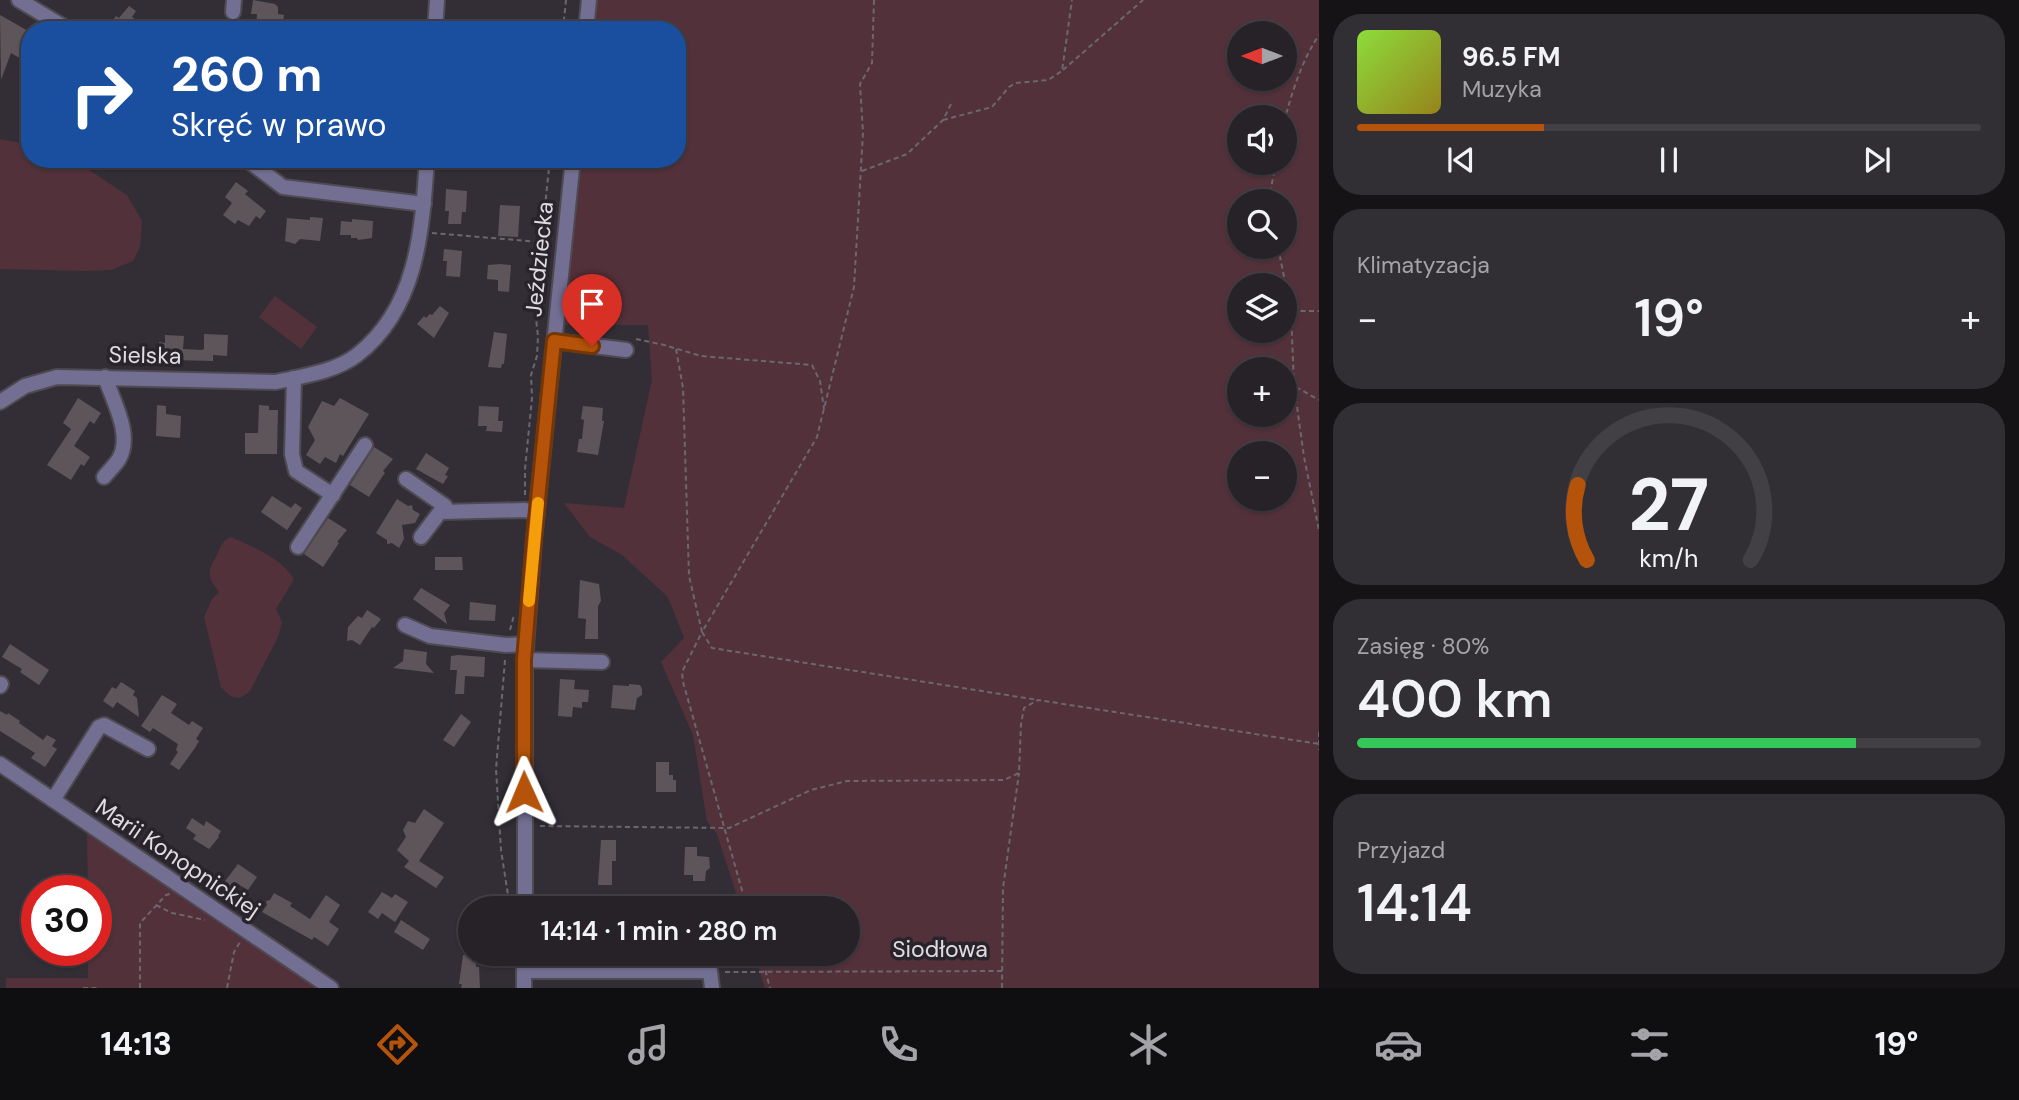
<!DOCTYPE html>
<html lang="pl">
<head>
<meta charset="utf-8">
<style>
	:root { --surface:#262228; --page:#322f34; --text:#f1f3f6; --muted:#a4a4a8; --line:#423f45; --accent:#b45309 }
	body { margin:0; font-family:"DM Sans",sans-serif; background:var(--page); color:var(--text); height:100vh; display:flex; flex-direction:column; font-size:26px; white-space:nowrap }
	* { box-sizing:border-box; margin:0 }
	p { font-size:23px; color:var(--muted) }
	.icon { flex:none; width:38px; height:38px; fill:none; stroke:currentColor; stroke-width:2; stroke-linecap:round; stroke-linejoin:round }
	.map { position:relative; flex:1; overflow:hidden }
	.side { display:flex; flex-direction:column; gap:14px; padding:14px; background:#151316; width:700px }
	.side>* { flex:none }
	.top-card { position:absolute; left:21px; top:21px; width:665px; height:147px; border-radius:28px; box-shadow:0 2px 5px #0004,0 0 0 2px var(--line); background:#1a4fa0; color:#fff; overflow:hidden }
	.needle { width:46px; rotate:270deg }
	.fabs { position:absolute; left:1227px; top:21px; display:grid; gap:14px }
	.fabs a { display:grid; place-items:center; width:70px; height:70px; border-radius:50%; background:var(--surface); box-shadow:0 2px 5px #0004,0 0 0 2px var(--line); font-size:35px }
	.speed { position:absolute; left:21px; top:875px; display:flex; gap:14px; font-size:35px; font-weight:700; text-align:center }
	.speed>* { display:grid; place-content:center; width:91px; height:91px; border-radius:50%; background:var(--surface); box-shadow:0 2px 5px #0004,0 0 0 2px var(--line); line-height:1 }
	.speed .limit { border:10px solid #d22; background:#fff; color:#111 }
	.pin { position:absolute; display:grid; place-items:center; width:60px; height:60px; color:#fff; margin:-72px -30px; border-radius:50% 50% 50% 0; rotate:-45deg; box-shadow:0 0 7px #0007 }
	.pin .icon { rotate:45deg }
	.me { position:absolute; width:77px; margin:-38px; rotate:359deg; stroke-linejoin:round; filter:drop-shadow(0 0 5px #0008) }
	.turn { display:flex; align-items:center; gap:24px; height:147px; padding:0 35px; font-size:32px }
	.turn .icon { width:91px; height:91px; stroke-width:2.5 }
	.turn b { display:block; font-size:49px; line-height:60px }
	.big { font-size:52px; font-weight:600; line-height:1.1 }
	.side .widget { flex:1; display:flex; flex-direction:column; justify-content:center; gap:10px; min-width:0; padding:0 24px; border-radius:28px; background:var(--page) }
	.side .dial { align-items:center; gap:0 }
	.dial svg { height:182px; overflow:visible; fill:none; stroke:var(--line); stroke-width:7; stroke-linecap:round; text-anchor:middle }
	.dial text { fill:var(--text); stroke:none }
	.song { display:flex; align-items:center; gap:21px }
	.cover { width:84px; height:84px; border-radius:10px; background:linear-gradient(135deg,hsl(90 70% 55%),hsl(50 70% 35%)) }
	.played { height:7px; border-radius:4px; background:linear-gradient(90deg,var(--accent) 30%,var(--line) 30%) }
	.keys { display:flex; justify-content:space-around; direction:ltr }
	.heat { display:flex; justify-content:space-between; align-items:center; font-size:38px; direction:ltr }
	.charge { height:10px; border-radius:5px; background:linear-gradient(90deg,#34c759 80%,var(--line) 0) }
	.trip { position:absolute; left:458px; top:896px; width:402px; height:70px; border-radius:35px; background:var(--surface); box-shadow:0 2px 5px #0004,0 0 0 2px var(--line); font-weight:600; line-height:70px; text-align:center }
	.tabs { display:flex; height:112px; justify-content:space-around; align-items:center; background:#0f0e10; color:var(--muted) }
	.tabs .icon { width:49px; height:49px }
	.tabs .current { color:var(--accent) }
	.tabs b { font-size:32px; color:var(--text) }
	main { display:flex; flex:1; min-height:0 }
	.map>svg:first-child { display:block }
</style>
</head>
<body>
<main>
<div class="map">
<svg width="1319" height="988" viewBox="0 0 1319 988">
	<rect width="100%" height="100%" fill="#332e36"/>
	<!-- green -->
	<g fill="#53313a" fill-rule="evenodd">
		<path d="M597 0H1319V988H765L754 954H849V908H741L717 834 707 821 693 735 661 662 684 638 668 597 622 555 590 537 564 503 624 508 652 380 648 325H564L582 159H677V30H594ZM1239 33H1284V79H1239ZM1284 117V163H1239V117ZM1284 201V247H1239V201ZM1239 285H1284V331H1239ZM1239 369H1284V415H1239ZM1239 453H1284V499H1239Z"/>
		<path d="M0 139 30 145V159H72L127 195 142 221 140 247 133 261 111 270 87 271 0 269Z"/>
		<path d="M275 296 317 327 301 349 259 317Z"/>
		<path d="M231 537C253 547 281 558 294 579L276 609 282 622 278 637 250 691C238 702 231 698 221 687L204 617 212 599 219 592C207 576 207 572 217 555 221 546 222 541 231 537Z"/>
		<path d="M87 833 323 988H6V978H88V950H96V891H88Z"/>
	</g>
	<!-- building -->
	<g fill="#5e555b">
		<path d="M253 0 275 4 278 7V14L284 15 282 30H256L257 14H251Z"/>
		<path d="M129 6 136 11 132 17 141 24 137 30H106L116 16 119 18Z"/>
		<path d="M0 15 30 32V64L11 53 1 80Z"/>
		<path d="M324 159H356L355 169 324 165Z"/>
		<path d="M236 182 248 191 245 194 266 211 260 219 256 216 249 226 238 220 235 224 223 215 232 203 225 197Z"/>
		<path d="M446 189 467 191 466 212H462L461 224H448L449 211H445Z"/>
		<path d="M500 205 520 206 518 237 498 236Z"/>
		<path d="M310 217 323 218 320 241 300 239 295 244 285 241 287 218 310 220Z"/>
		<path d="M352 219 373 221 372 238 358 240 357 238H351V235H340L341 221 352 222Z"/>
		<path d="M444 249 462 251 460 277 446 276 447 261H443Z"/>
		<path d="M500 264 511 265 509 292 498 291V280L487 279 488 265Z"/>
		<path d="M440 306 449 313 434 338 417 324 424 316 426 318 430 314 432 315Z"/>
		<path d="M494 332 507 334 504 364H502L501 368 488 367Z"/>
		<path d="M204 334 228 335 227 356 213 355V361L175 360V357L158 356 159 342 165 343V335L184 336 183 349 202 350 204 349Z"/>
		<path d="M78 398 101 413 94 424 90 421 74 446 90 457 84 466 81 464 71 480 47 465 71 429 63 423Z"/>
		<path d="M340 398 369 414 343 456 340 454 336 463 325 457 320 464 306 455 315 440 308 427 322 401 334 406Z"/>
		<path d="M157 405 166 406V414L181 416 180 438 156 436Z"/>
		<path d="M259 405 269 406V410H278L277 454H245V433H258Z"/>
		<path d="M479 406 499 407 498 421H503L502 432 486 431 487 426H478Z"/>
		<path d="M583 406 603 408 602 421H604L598 455 577 452 579 439H582L584 420 581 419Z"/>
		<path d="M374 447 393 459 383 471 385 473 382 477 369 497 350 485Z"/>
		<path d="M426 453 449 468 445 475 448 476 443 484 416 469Z"/>
		<path d="M272 496 291 508 295 503 302 508 287 530 261 512Z"/>
		<path d="M397 499 408 506 412 505 413 510 420 514 415 523 402 525 404 539 399 548 392 543 387 544V540L376 533Z"/>
		<path d="M328 518 347 530 337 542 339 543 323 567 304 554Z"/>
		<path d="M435 557H462L463 570H435Z"/>
		<path d="M580 580 599 584 601 601 598 606V639H585L586 619 578 618Z"/>
		<path d="M421 588 450 605 444 613 447 624 413 599Z"/>
		<path d="M470 602 496 605 495 621 469 620Z"/>
		<path d="M367 610 381 619 374 628 372 627 360 645 352 640 347 641 348 627 358 616 362 618Z"/>
		<path d="M10 644 49 670 39 685 20 672 22 669 2 657Z"/>
		<path d="M404 649 427 652 426 664 434 673 393 668 403 661Z"/>
		<path d="M458 655 485 657 484 677 465 676 464 694H455L457 670H450L451 656Z"/>
		<path d="M560 679 575 680 574 689 589 690 588 702H582V708L573 707 572 717 558 716Z"/>
		<path d="M121 682 135 691 133 695 137 698 139 717 117 702 113 708 103 701 112 687 116 689Z"/>
		<path d="M629 684 640 685 642 689V695L637 698 635 710 611 708 613 685 629 686Z"/>
		<path d="M162 695 177 704 171 713 189 725 192 721 203 728 196 739 199 741 195 748 179 770 170 764 178 752 176 750 178 744 153 728 150 732 141 726Z"/>
		<path d="M0 711 7 715 8 713 20 721 19 723 43 740 47 735 56 740 52 746 57 749 45 767 31 758 35 753 0 731Z"/>
		<path d="M461 714 471 722 454 747 443 740Z"/>
		<path d="M656 762H669V775H673V780H676V792H656Z"/>
		<path d="M424 809 444 823 419 861 444 877 436 888 404 867 409 861 397 850 406 837 403 830 408 821 415 823Z"/>
		<path d="M192 818 204 826 206 821 221 831 218 836 219 837 209 849 193 839 196 835 186 828Z"/>
		<path d="M601 840H616V861H612V885H598Z"/>
		<path d="M685 847H697V856L709 857 710 868 706 871 705 881H693V875H684Z"/>
		<path d="M238 864 257 877 248 890 236 883 231 891 222 885Z"/>
		<path d="M382 892 392 898 395 894 408 902 395 922 382 913 378 919 368 912Z"/>
		<path d="M274 893 292 903 290 906 310 919 326 895 340 905 329 922 339 929 328 946 314 937 312 940 262 912 267 905 266 901 270 900Z"/>
		<path d="M401 920 430 939 423 950 394 932Z"/>
		<path d="M463 955H476V967H479L480 988H461L462 984H459Z"/>
	</g>
	<g fill="none" stroke-linecap="round" stroke-linejoin="round">
		<defs>
			<g id="minor">
				<path d="M19 0 69 30"/>
				<path d="M233 12 234 0"/>
				<path d="M435 30 437 0"/>
				<path d="M586 30 589 0"/>
				<path d="M246 159 283 187 424 204"/>
				<path d="M554 341 626 350"/>
				<path d="M294 378 292 454 296 471 333 495"/>
				<path d="M0 402 25 386 57 377 276 382C302 376 335 372 357 355 418 308 422 230 427 159"/>
				<path d="M104 477C109 471 115 465 119 459 133 435 113 401 105 377"/>
				<path d="M406 479 445 506 447 511"/>
				<path d="M421 537 440 512 525 510 537 513"/>
				<path d="M298 547 365 445"/>
				<path d="M405 625 430 636 506 645 526 644"/>
				<path d="M525 660 602 662"/>
				<path d="M0 686 1 684"/>
				<path d="M0 764 331 988"/>
				<path d="M53 800 99 727 104 725 148 749"/>
				<path d="M525 908V660L534 539 573 159"/>
				<path d="M524 971H710L712 988"/>
				<path d="M524 988V954"/>
			</g>
		</defs>
		<!-- minor casing -->
		<use href="#minor" stroke="#4f4a52" stroke-width="18"/>
		<!-- path -->
		<g stroke="#6b676e" stroke-width="2" stroke-dasharray="5 3.5" stroke-linecap="butt">
			<path d="M874 0 872 63 860 84 863 133 854 287 817 437 702 632 712 648 1038 700"/>
			<path d="M563 30 566 0"/>
			<path d="M1063 70 1143 0"/>
			<path d="M943 120 992 107 1009 87 1016 83 1048 80 1062 71 1072 0"/>
			<path d="M1284 122C1292 92 1302 60 1319 35"/>
			<path d="M862 171 907 154 943 120 952 102"/>
			<path d="M1273 201 1271 188 1276 163"/>
			<path d="M432 233 552 243"/>
			<path d="M1278 247 1291 311 1294 385 1304 457 1319 530"/>
			<path d="M1292 311H1319"/>
			<path d="M636 339 664 345 701 356 812 365 820 381 824 409"/>
			<path d="M676 349 683 388 689 576 702 632 682 672 683 682 747 908"/>
			<path d="M1296 387 1319 400"/>
			<path d="M525 495V469L532 398 531 375 537 356 538 336 535 310 537 280 550 159"/>
			<path d="M510 630 514 615"/>
			<path d="M505 660 496 769 501 850 510 908"/>
			<path d="M1319 732V750"/>
			<path d="M540 826 729 828 811 790 847 781 1004 780 1019 773 1021 724 1024 708 1038 700 1319 744"/>
			<path d="M156 905 172 913 205 920"/>
			<path d="M761 954 770 988"/>
			<path d="M725 972 1003 971"/>
			<path d="M83 988H100"/>
			<path d="M140 988V923L166 895 170 894"/>
			<path d="M227 988 234 952 240 942"/>
			<path d="M1002 988 1003 888 1019 773"/>
		</g>
		<!-- minor -->
		<use href="#minor" stroke="#736f93" stroke-width="14"/>
	</g>
	<g fill="none" stroke-linecap="round" stroke-linejoin="round">
		<defs>
			<path id="route" d="M524 792V660L534 539 554 341 592 346"/>
		</defs>
		<!-- route casing -->
		<use href="#route" stroke="#753606" stroke-width="18"/>
		<!-- route -->
		<use href="#route" stroke="#b45309" stroke-width="12"/>
		<!-- slow -->
		<path stroke="#f59e0b" stroke-width="12" d="M529 601 538 503"/>
	</g>
	<g text-anchor="middle" stroke-width="7" stroke-linejoin="round" paint-order="stroke">
		<!-- street labels -->
		<g font-size="23" fill="#e0dde2" stroke="#29242c">
			<text transform="translate(539 259) rotate(-84)" y="8">Jeździecka</text>
			<text transform="translate(145 355) rotate(1)" y="8">Sielska</text>
			<text transform="translate(178 858) rotate(34)" y="8">Marii Konopnickiej</text>
			<text x="940" y="957">Siodłowa</text>
		</g>
	</g>
</svg>
<div class="fabs">
<a><svg class="needle" viewBox="-14 -14 28 28"><path d="M0-13l5 13h-10z" fill="#e53935"/><path d="M0 13l5-13h-10z" fill="#a4a4a8"/></svg></a>
<a><svg class="icon" aria-label="sound" viewBox="0 0 24 24"><path d="M4 9h4l5-4v14l-5-4H4zM17 9q2 3 0 6"/></svg></a>
<a><svg class="icon" aria-label="search" viewBox="0 0 24 24"><circle cx="10" cy="10" r="6"/><path d="M15 15l6 6"/></svg></a>
<a><svg class="icon" aria-label="layers" viewBox="0 0 24 24"><path d="M12 4l9 5-9 5-9-5zM3 14l9 5 9-5"/></svg></a>
<a>+</a>
<a>−</a>
</div>
<div class="speed"><div class="limit">30</div></div>
<div class="pin" style="left:592px;top:346px;background:#d93025"><svg class="icon" aria-label="arrive" viewBox="0 0 24 24"><path d="M6 21V4h12l-3 4 3 4H6"/></svg></div>
<svg class="me" style="left:524px;top:792px" viewBox="-20 -20 40 40"><path d="M0-17L14 15 0 8-14 15z" fill="#b45309" stroke="#fff" stroke-width="4"/></svg>
<div class="trip">14:14 · 1 min · 280 m</div>
<div class="top-card">
<div class="turn"><svg class="icon" aria-label="right" viewBox="0 0 24 24"><path d="M7 20v-9h11M14 6l5 5-5 5"/></svg><div><b>260 m</b>Skręć w prawo</div></div>
</div>
</div>
<section class="side">
<div class="widget">
<div class="song"><i class="cover"></i><div><b>96.5 FM</b><p>Muzyka</p></div></div>
<div class="played"></div>
<div class="keys"><svg class="icon" aria-label="previous" viewBox="0 0 24 24"><path d="M18 5L8 12l10 7zM5 5v14"/></svg><svg class="icon" aria-label="pause" viewBox="0 0 24 24"><path d="M8 5v14M16 5v14"/></svg><svg class="icon" aria-label="next" viewBox="0 0 24 24"><path d="M6 5l10 7-10 7zM19 5v14"/></svg></div>
</div>
<div class="widget"><p>Klimatyzacja</p>
<div class="heat"><a>−</a><b class="big">19°</b><a>+</a></div>
</div>
<div class="widget dial"><svg viewBox="0 0 100 80">
<path d="M14 69A42 42 0 1 1 86 69"/>
<path d="M14 69A42 42 0 0 1 10 36" stroke="#b45309"/>
<text x="50" y="56" font-size="32" font-weight="700">27</text>
<text x="50" y="72" font-size="11">km/h</text>
</svg></div>
<div class="widget"><p>Zasięg · 80%</p><b class="big">400 km</b><div class="charge"></div></div>
<div class="widget"><p>Przyjazd</p><b class="big">14:14</b></div>
</section>
</main>
<nav class="tabs">
<b>14:13</b>
<svg class="icon current" aria-label="directions" viewBox="0 0 24 24"><path d="M12 3l9 9-9 9-9-9zM9 14v-3h6M13 9l2 2-2 2"/></svg>
<svg class="icon" aria-label="music" viewBox="0 0 24 24"><path d="M9 18V5l10-2v13"/><circle cx="6" cy="18" r="3"/><circle cx="16" cy="16" r="3"/></svg>
<svg class="icon" aria-label="phone" viewBox="0 0 24 24"><path d="M5 4h4l2 5-3 2q2 4 5 5l2-3 5 2v4C11 20 4 13 5 4z"/></svg>
<svg class="icon" aria-label="climate" viewBox="0 0 24 24"><path d="M12 3v18M4 7l16 10M4 17L20 7"/></svg>
<svg class="icon" aria-label="car" viewBox="0 0 24 24"><path d="M5 17H2v-5l4-1 3-4h7l3 4 3 1v5h-3M9 17h6M6 11h13"/><circle cx="7" cy="17" r="2"/><circle cx="17" cy="17" r="2"/></svg>
<svg class="icon" aria-label="filters" viewBox="0 0 24 24"><path d="M4 7h16M4 17h16"/><circle cx="9" cy="7" r="2"/><circle cx="15" cy="17" r="2"/></svg>
<b>19°</b>
</nav>
</body>
</html>
